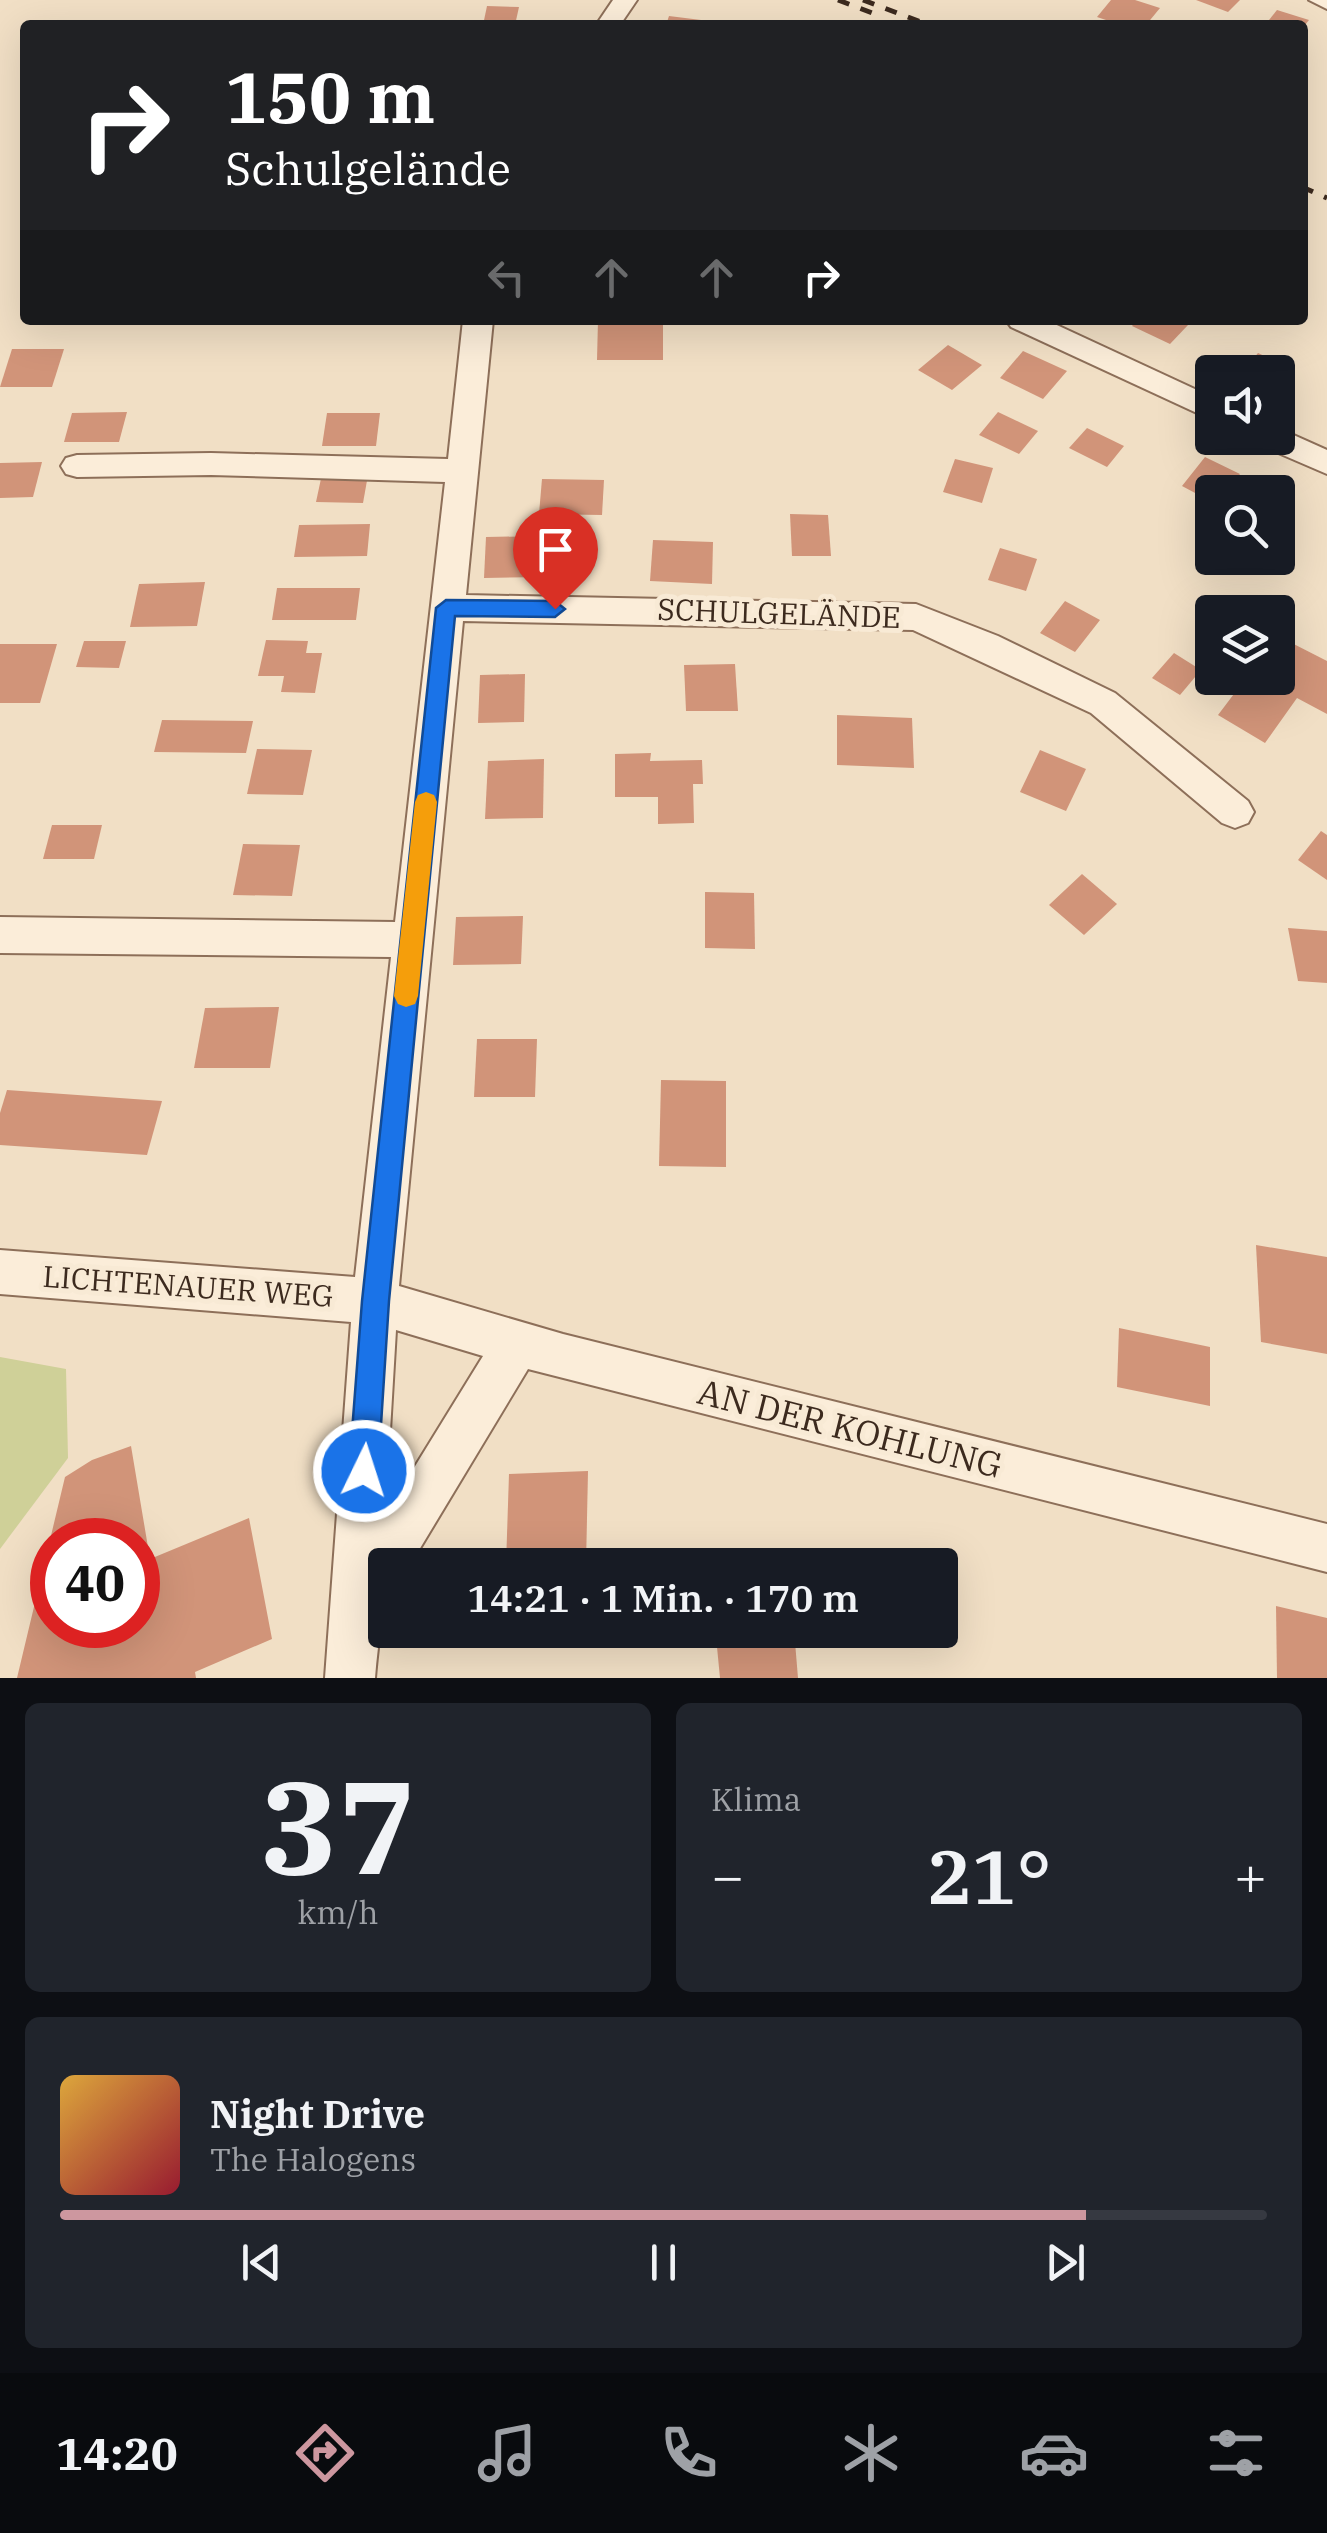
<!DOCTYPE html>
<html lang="de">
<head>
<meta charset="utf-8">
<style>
	:root { --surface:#171b24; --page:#20242c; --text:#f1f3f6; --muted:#9ea1a6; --line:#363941; --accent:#cd979f }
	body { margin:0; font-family:"IBM Plex Serif",serif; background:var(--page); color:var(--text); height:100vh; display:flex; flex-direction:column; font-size:38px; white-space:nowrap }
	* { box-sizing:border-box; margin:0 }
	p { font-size:32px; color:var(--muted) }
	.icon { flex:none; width:55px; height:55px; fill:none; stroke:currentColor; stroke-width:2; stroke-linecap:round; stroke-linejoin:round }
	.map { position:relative; height:1678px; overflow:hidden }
	.drawer { display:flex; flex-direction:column; gap:25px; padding:25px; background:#0d0f14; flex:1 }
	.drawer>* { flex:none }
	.banner { position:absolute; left:20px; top:20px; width:1288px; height:305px; border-radius:10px; box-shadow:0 10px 40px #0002; background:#202124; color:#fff; overflow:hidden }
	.tools { position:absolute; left:1195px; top:355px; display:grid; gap:20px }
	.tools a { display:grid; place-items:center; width:100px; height:100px; border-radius:10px; background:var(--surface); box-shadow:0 10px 40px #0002; font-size:50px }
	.speed { position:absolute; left:30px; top:1518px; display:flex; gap:20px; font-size:50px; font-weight:700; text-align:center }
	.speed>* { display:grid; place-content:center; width:130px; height:130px; border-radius:50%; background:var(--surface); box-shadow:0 10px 40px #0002; line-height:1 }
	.speed .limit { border:15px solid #d22; background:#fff; color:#111 }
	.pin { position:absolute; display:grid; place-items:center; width:85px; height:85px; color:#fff; margin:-102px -42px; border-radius:50% 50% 50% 0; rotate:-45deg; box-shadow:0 0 10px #0007 }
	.pin .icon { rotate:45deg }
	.me { position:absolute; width:110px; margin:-55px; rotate:4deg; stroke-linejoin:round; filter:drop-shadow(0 0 8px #0008) }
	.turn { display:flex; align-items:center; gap:35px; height:210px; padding:0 40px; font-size:45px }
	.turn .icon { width:130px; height:130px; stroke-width:2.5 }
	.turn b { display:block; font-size:70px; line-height:85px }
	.lanes { display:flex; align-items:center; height:95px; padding:0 40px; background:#0003; justify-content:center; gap:50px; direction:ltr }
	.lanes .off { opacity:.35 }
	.big { font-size:75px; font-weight:600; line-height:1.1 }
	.drawer .tile { flex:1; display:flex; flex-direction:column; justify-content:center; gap:15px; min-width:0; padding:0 35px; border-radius:15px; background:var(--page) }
	.drawer .dial { align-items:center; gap:0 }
	.dial b { font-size:130px; line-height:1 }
	.song { display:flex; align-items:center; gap:30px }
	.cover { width:120px; height:120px; border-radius:15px; background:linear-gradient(135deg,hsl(40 70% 55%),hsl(350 70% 35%)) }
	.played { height:10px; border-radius:5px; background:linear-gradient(90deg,var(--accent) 85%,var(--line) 85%) }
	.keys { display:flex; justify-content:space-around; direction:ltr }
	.heat { display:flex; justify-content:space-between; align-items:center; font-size:55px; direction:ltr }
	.drawer .tiles { flex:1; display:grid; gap:25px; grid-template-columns:1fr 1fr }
	.tile:last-child { grid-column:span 2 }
	.trip { position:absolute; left:368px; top:1548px; width:590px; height:100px; border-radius:10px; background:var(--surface); box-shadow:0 10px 40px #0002; font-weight:600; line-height:100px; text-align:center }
	.dock { display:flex; height:160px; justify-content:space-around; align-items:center; background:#090b0e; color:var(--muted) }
	.dock .icon { width:70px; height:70px }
	.dock .selected { color:var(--accent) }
	.dock b { font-size:45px; color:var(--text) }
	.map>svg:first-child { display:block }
</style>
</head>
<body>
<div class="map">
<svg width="1327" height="1678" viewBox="0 0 1327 1678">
	<rect width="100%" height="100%" fill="#f1dfc5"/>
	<!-- green -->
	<path fill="#cfd098" d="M0 1357 66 1369 68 1458 0 1549Z"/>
	<!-- building -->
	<g fill="#d19479" fill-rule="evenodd">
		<path d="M1111 0H1135L1160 8 1146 25H1121L1097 17Z"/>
		<path d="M1196 0H1240L1228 12Z"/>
		<path d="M487 6 519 7 515 25H483Z"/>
		<path d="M1277 10 1309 20 1305 25H1265Z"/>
		<path d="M669 16 709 21 707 25H666Z"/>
		<path d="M598 320H663V360H597Z"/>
		<path d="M1137 320H1178L1188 325 1170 344 1132 326Z"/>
		<path d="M948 345 982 365 952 390 918 370Z"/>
		<path d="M12 349H64L52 387H0Z"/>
		<path d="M1023 351 1067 371 1043 399 1000 378Z"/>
		<path d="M1258 353 1292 369 1278 387V372H1242Z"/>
		<path d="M127 412 119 442H64L72 413Z"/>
		<path d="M998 412 1038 431 1019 454 979 435Z"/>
		<path d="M327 413H380L376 446H322Z"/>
		<path d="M1087 428 1124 446 1107 467 1069 448Z"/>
		<path d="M1205 457 1240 474 1226 492H1212V502L1182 486Z"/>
		<path d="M955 459 993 468 982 503 943 492Z"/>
		<path d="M42 462 33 497 0 498V463Z"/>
		<path d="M322 474 368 475 363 503 316 502Z"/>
		<path d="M542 479 604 480 602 515 539 514Z"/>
		<path d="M790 514 828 515 831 556H792Z"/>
		<path d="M370 524 367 556 294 557 299 525Z"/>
		<path d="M548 536 547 577 484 578 486 537Z"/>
		<path d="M653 540 713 542 712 584 650 581Z"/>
		<path d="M1000 548 1037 559 1026 591 988 580Z"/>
		<path d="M205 582 197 626 130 627 139 584Z"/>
		<path d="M277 588H360L356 620H272Z"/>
		<path d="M1065 601 1100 620 1075 652 1040 633Z"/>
		<path d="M1278 636 1327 661V714L1297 698 1265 743 1218 715 1246 678H1278Z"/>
		<path d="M266 640 308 641 306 653H322L315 693 281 692 284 676H258Z"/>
		<path d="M84 641H126L119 668 76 667Z"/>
		<path d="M0 644H57L40 703H0Z"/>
		<path d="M1174 653 1201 670 1180 695 1152 678Z"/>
		<path d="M735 664 738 711H686L684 665Z"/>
		<path d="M525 674 524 722 478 723 480 675Z"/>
		<path d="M837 715 912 718 914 768 837 765Z"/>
		<path d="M162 720 253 721 246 753 154 752Z"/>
		<path d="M257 749 312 750 303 795 247 794Z"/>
		<path d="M1040 750 1086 769 1066 811 1020 792Z"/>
		<path d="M651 753 650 761 702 760 703 784H693L694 823 658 824V797H615V754Z"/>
		<path d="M544 759 543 818 485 819 488 761Z"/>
		<path d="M52 825H102L94 859H43Z"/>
		<path d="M1321 831 1327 835V880L1298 860Z"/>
		<path d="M243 844 300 845 292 896 233 895Z"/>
		<path d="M1082 874 1117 904 1084 935 1049 905Z"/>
		<path d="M705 892 754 893 755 949 705 948Z"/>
		<path d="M523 916 521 964 453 965 456 917Z"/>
		<path d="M1288 928 1327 931V983L1298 981Z"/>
		<path d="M279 1007 270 1068H194L205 1008Z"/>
		<path d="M477 1039H537L535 1097H474Z"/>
		<path d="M661 1080 726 1081V1167L659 1166Z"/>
		<path d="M7 1090 162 1101 147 1155 0 1145V1113Z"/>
		<path d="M1256 1245 1327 1257V1354L1261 1342Z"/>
		<path d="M1119 1328 1210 1347V1406L1117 1387Z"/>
		<path d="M131 1446 150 1559 249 1518 272 1639 195 1672 196 1678H17L65 1477 92 1460ZM52 1540H138V1625H52Z"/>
		<path d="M588 1471 586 1565H506L509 1474Z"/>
		<path d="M1276 1606 1327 1618V1678H1277Z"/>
		<path d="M795 1642 798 1678H720L717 1647Z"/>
	</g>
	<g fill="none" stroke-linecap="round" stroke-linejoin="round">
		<defs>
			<g id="minor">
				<path d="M613 0H637L620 25H596Z"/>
				<path d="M1309 0H1327V9Z"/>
				<path d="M463 320H493L466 595 916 604 998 636 1115 693 1248 801 1254 812 1248 823 1235 828 1222 823 1091 713 913 630 463 621 399 1286 563 1334 1327 1524V1572L528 1369 410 1565H385C385 1604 378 1639 375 1678H325L351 1322 0 1294V1250L355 1277 391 957 0 953V917L395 922 445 482 211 475 77 477 66 474 61 466 66 458 77 455 211 453 448 459ZM396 1330 483 1356 385 1515Z"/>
				<path d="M1006 320H1046L1212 397V420L1011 327Z"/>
				<path d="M1278 428 1327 450V474L1262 446 1258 438H1278Z"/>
			</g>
		</defs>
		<!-- minor casing -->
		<use href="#minor" stroke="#8d6f59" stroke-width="4"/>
		<!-- minor -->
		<use href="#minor" fill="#fbedd9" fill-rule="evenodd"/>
		<!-- rail -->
		<g stroke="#3c2a1e" stroke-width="5" stroke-dasharray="12 12" stroke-linecap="butt">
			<path d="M838 0 875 14"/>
			<path d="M863 0 929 25"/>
			<path d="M1302 187 1327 198"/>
		</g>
	</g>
	<!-- route -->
	<path fill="#1a73e8" stroke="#114b97" stroke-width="2.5" d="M446 600 555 601 565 609 555 617 455 616 389 1301 378 1471 374 1481 364 1485 353 1481 349 1471 362 1301 436 608Z"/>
	<!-- slow -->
	<path fill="#f59e0b" d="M426 792 434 795 437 802 418 996 415 1004 406 1007 398 1004 394 996 415 802 418 795Z"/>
	<g text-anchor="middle" stroke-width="10" stroke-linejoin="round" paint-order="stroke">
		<!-- street labels -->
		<g font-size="30" fill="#3c2a1e" stroke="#f8ead5">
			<text transform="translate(779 614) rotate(2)" y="10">SCHULGELÄNDE</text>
			<text transform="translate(188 1287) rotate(4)" y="10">LICHTENAUER WEG</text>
		</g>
		<!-- near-street labels -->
		<g font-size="35" fill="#3c2a1e" stroke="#f8ead5">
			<text transform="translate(850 1429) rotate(14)" y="12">AN DER KOHLUNG</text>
		</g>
	</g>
</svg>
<div class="tools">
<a><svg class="icon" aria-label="sound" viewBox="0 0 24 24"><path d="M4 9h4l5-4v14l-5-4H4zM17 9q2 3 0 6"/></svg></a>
<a><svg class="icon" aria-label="search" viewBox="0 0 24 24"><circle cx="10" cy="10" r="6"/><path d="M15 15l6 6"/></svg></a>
<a><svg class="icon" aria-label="layers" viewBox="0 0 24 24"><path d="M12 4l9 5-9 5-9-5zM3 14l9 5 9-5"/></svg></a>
</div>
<div class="speed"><div class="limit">40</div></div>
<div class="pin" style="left:555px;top:609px;background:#d93025"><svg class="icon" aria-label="arrive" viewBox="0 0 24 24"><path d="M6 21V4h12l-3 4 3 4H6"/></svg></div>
<svg class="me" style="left:364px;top:1471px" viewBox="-20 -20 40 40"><circle r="17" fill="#1a73e8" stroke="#fff" stroke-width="3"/><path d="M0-11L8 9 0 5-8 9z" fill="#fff"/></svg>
<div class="trip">14:21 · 1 Min. · 170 m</div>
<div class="banner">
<div class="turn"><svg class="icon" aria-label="right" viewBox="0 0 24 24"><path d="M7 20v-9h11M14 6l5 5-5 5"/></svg><div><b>150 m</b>Schulgelände</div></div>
<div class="lanes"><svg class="icon off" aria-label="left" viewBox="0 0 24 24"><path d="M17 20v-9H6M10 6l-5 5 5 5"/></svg><svg class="icon off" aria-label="ahead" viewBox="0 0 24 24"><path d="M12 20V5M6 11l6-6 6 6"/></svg><svg class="icon off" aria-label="ahead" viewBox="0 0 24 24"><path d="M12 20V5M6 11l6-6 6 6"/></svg><svg class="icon" aria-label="right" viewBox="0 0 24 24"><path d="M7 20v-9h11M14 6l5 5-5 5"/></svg></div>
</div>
</div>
<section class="drawer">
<div class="tiles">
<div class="tile dial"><b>37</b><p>km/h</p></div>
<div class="tile"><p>Klima</p>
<div class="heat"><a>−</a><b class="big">21°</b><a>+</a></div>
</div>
<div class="tile">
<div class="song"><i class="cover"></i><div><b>Night Drive</b><p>The Halogens</p></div></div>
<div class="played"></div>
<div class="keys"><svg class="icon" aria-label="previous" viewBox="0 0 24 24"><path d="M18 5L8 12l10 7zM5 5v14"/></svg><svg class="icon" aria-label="pause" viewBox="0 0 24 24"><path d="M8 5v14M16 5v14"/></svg><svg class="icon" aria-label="next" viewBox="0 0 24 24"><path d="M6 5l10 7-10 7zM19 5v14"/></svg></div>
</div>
</div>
</section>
<nav class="dock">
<b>14:20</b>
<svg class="icon selected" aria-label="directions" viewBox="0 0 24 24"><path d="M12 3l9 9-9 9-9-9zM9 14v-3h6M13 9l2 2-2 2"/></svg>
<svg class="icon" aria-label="music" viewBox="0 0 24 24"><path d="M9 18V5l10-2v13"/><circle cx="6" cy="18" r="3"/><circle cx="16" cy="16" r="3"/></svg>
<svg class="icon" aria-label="phone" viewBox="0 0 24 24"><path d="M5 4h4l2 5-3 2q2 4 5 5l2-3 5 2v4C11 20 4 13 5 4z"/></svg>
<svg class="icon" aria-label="climate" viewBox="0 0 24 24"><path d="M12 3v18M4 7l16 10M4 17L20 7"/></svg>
<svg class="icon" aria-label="car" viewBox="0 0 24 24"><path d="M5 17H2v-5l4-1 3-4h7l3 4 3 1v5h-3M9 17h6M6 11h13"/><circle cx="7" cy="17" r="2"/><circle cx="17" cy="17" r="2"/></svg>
<svg class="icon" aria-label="filters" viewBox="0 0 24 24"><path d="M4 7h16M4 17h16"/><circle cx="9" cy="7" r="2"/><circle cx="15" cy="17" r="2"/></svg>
</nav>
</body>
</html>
